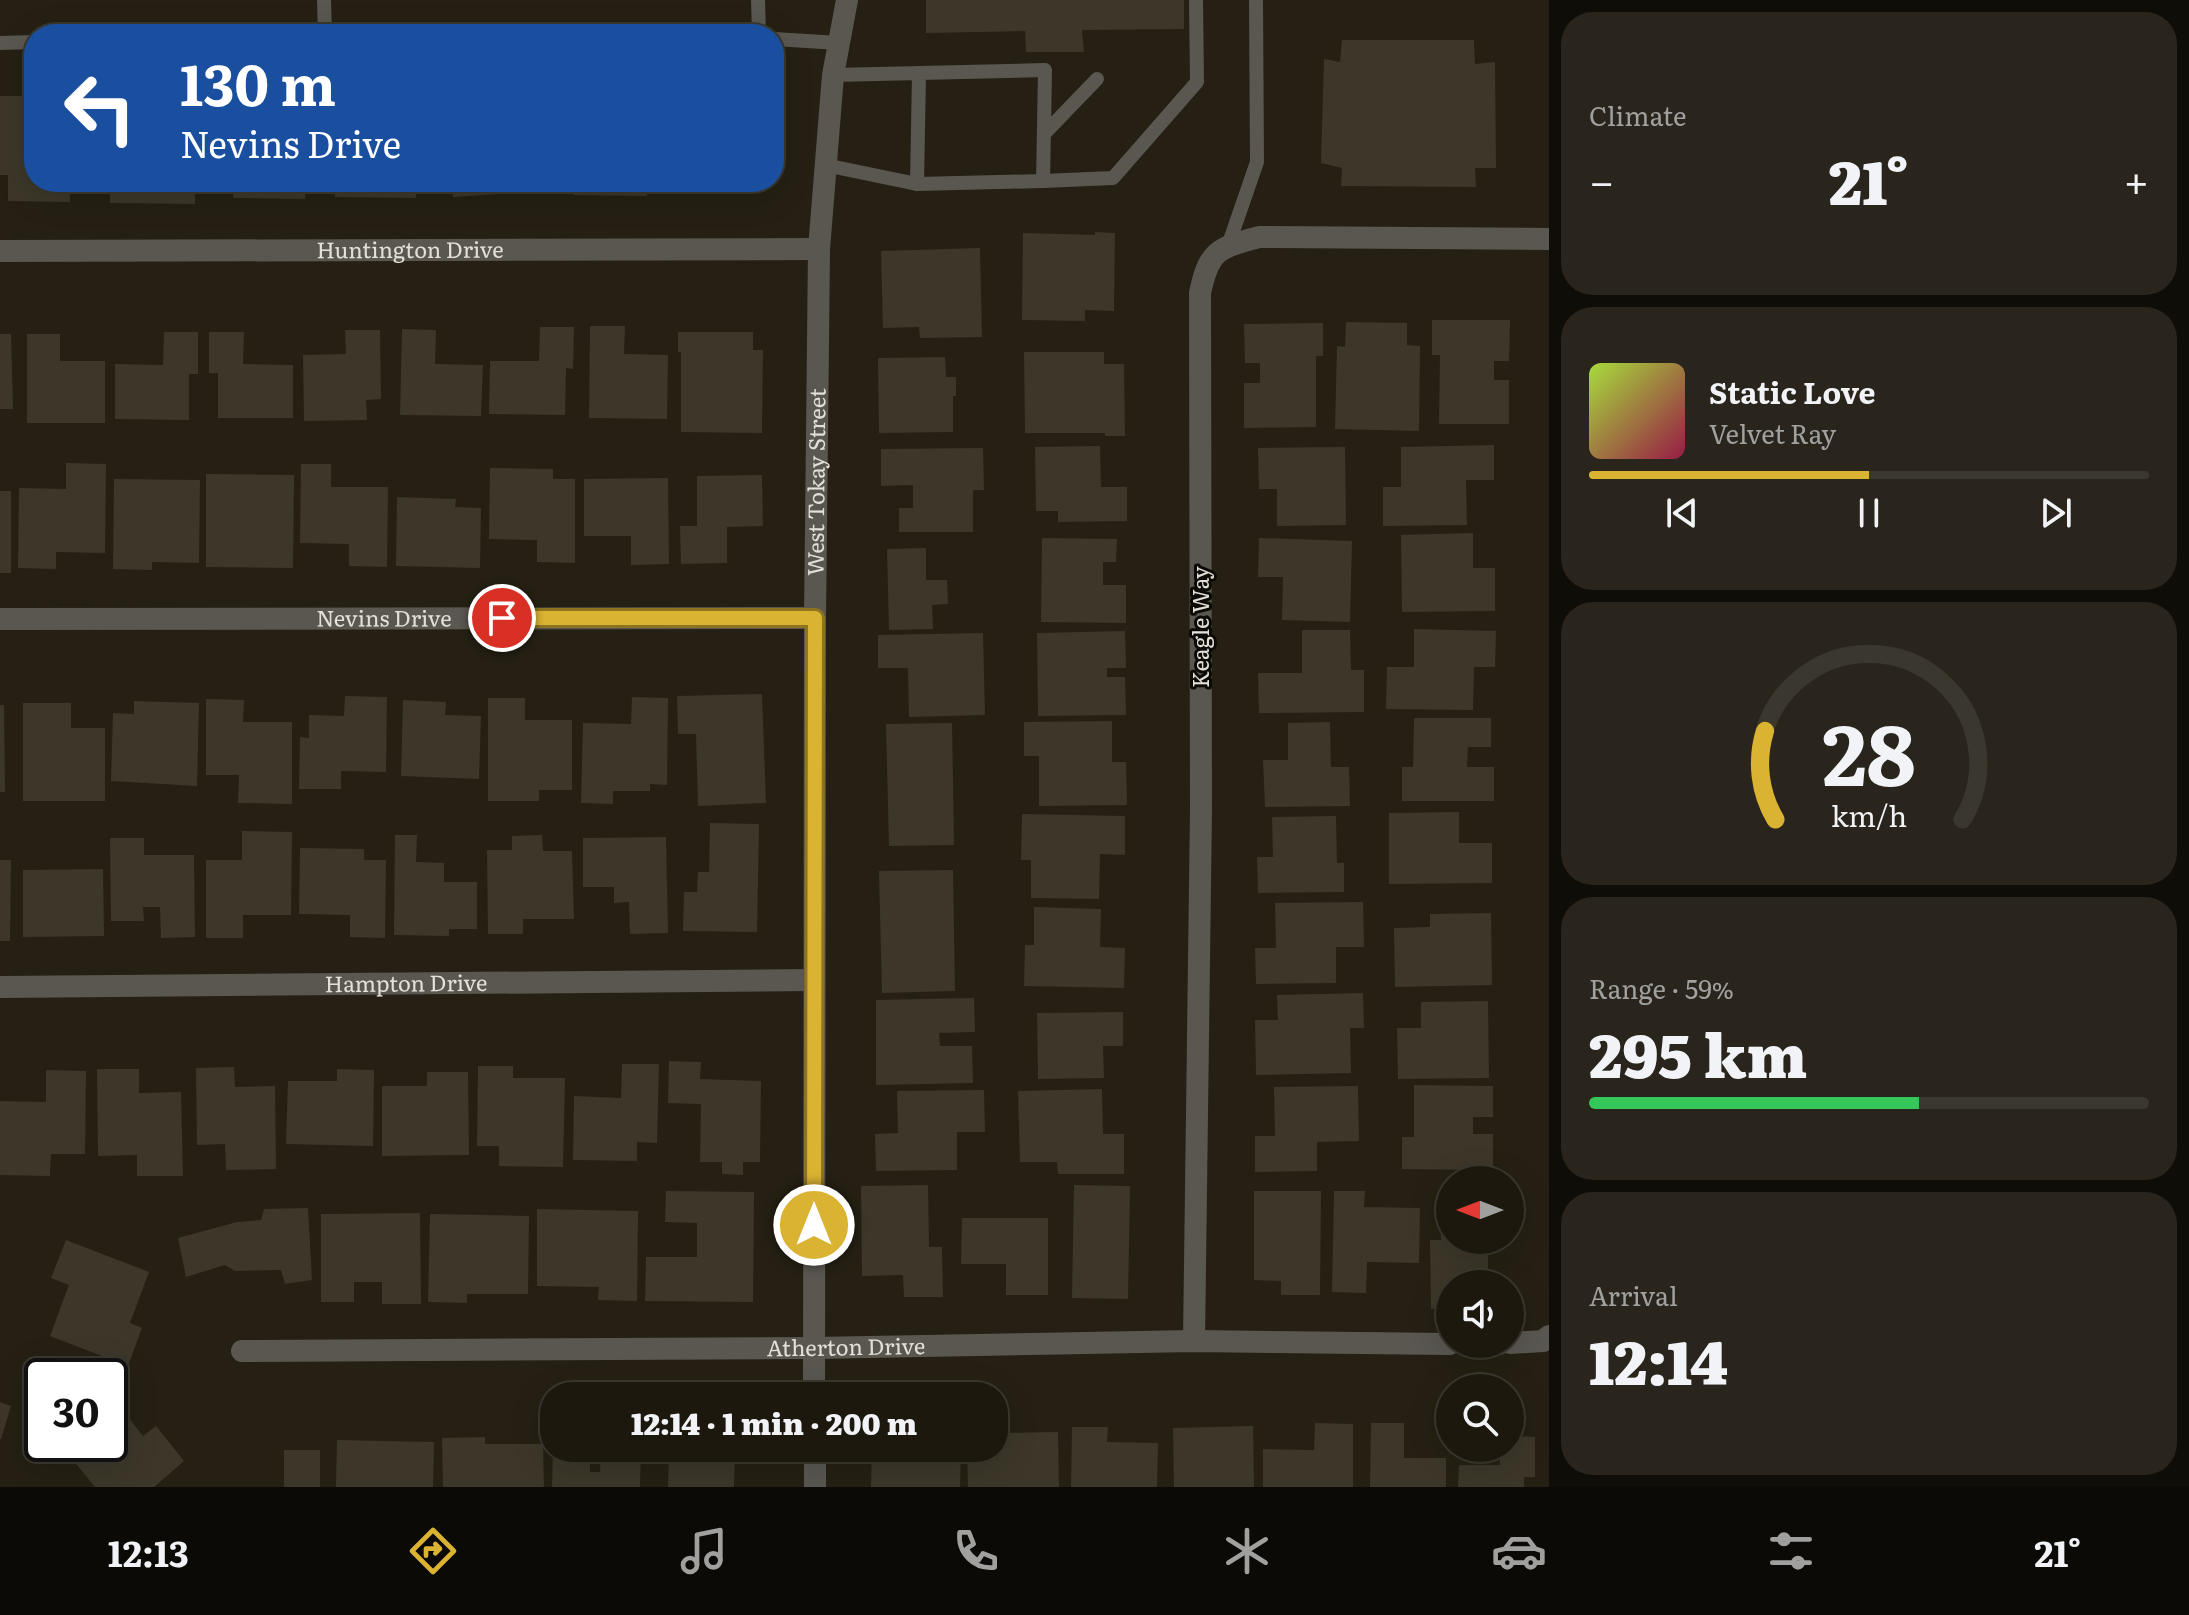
<!DOCTYPE html>
<html lang="en">
<head>
<meta charset="utf-8">
<style>
	:root { --surface:#1c180e; --page:#29251c; --text:#f1f3f6; --muted:#a0a09e; --line:#3a372e; --accent:#dab333 }
	body { margin:0; font-family:Literata,serif; background:var(--page); color:var(--text); height:100vh; display:flex; flex-direction:column; font-size:30px; white-space:nowrap }
	* { box-sizing:border-box; margin:0 }
	p { font-size:26px; color:var(--muted) }
	.icon { flex:none; width:44px; height:44px; fill:none; stroke:currentColor; stroke-width:2; stroke-linecap:round; stroke-linejoin:round }
	.map { position:relative; flex:1; overflow:hidden }
	.details { display:flex; flex-direction:column; gap:12px; padding:12px; background:#0f0d08; width:640px }
	.details>* { flex:none }
	.hud { position:absolute; left:24px; top:24px; width:760px; height:168px; border-radius:32px; box-shadow:0 8px 32px #0002,0 0 0 2px var(--line); background:#1a4fa0; color:#fff; overflow:hidden }
	.needle { width:52px; rotate:270deg }
	.buttons { position:absolute; left:1436px; top:1166px; display:grid; gap:16px }
	.buttons a { display:grid; place-items:center; width:88px; height:88px; border-radius:50%; background:var(--surface); box-shadow:0 8px 32px #0002,0 0 0 2px var(--line); font-size:40px }
	.speed { position:absolute; left:24px; top:1358px; display:flex; gap:16px; font-size:40px; font-weight:700; text-align:center }
	.speed>* { display:grid; place-content:center; width:104px; height:104px; border-radius:50%; background:var(--surface); box-shadow:0 8px 32px #0002,0 0 0 2px var(--line); line-height:1 }
	.speed .limit { border:4px solid #111; border-radius:12px; background:#fff; color:#111 }
	.pin { position:absolute; display:grid; place-items:center; width:68px; height:68px; color:#fff; margin:-34px; border:4px solid #fff; border-radius:50%; box-shadow:0 2px 8px #0007 }
	.me { position:absolute; width:88px; margin:-44px; rotate:0deg; stroke-linejoin:round; filter:drop-shadow(0 0 6px #0008) }
	.turn { display:flex; align-items:center; gap:28px; height:168px; padding:0 24px; font-size:36px }
	.turn .icon { width:104px; height:104px; stroke-width:2.5 }
	.turn b { display:block; font-size:56px; line-height:68px }
	.big { font-size:60px; font-weight:800; line-height:1.1 }
	.details .widget { flex:1; display:flex; flex-direction:column; justify-content:center; gap:12px; min-width:0; padding:0 28px; border-radius:32px; background:var(--page) }
	.details .dial { align-items:center; gap:0 }
	.dial svg { height:208px; overflow:visible; fill:none; stroke:var(--line); stroke-width:7; stroke-linecap:round; text-anchor:middle }
	.dial text { fill:var(--text); stroke:none }
	.song { display:flex; align-items:center; gap:24px }
	.cover { width:96px; height:96px; border-radius:12px; background:linear-gradient(135deg,hsl(80 70% 55%),hsl(340 70% 35%)) }
	.played { height:8px; border-radius:4px; background:linear-gradient(90deg,var(--accent) 50%,var(--line) 50%) }
	.keys { display:flex; justify-content:space-around; direction:ltr }
	.heat { display:flex; justify-content:space-between; align-items:center; font-size:44px; direction:ltr }
	.charge { height:12px; border-radius:6px; background:linear-gradient(90deg,#34c759 59%,var(--line) 0) }
	.trip { position:absolute; left:540px; top:1382px; width:468px; height:80px; border-radius:32px; background:var(--surface); box-shadow:0 8px 32px #0002,0 0 0 2px var(--line); font-weight:800; line-height:80px; text-align:center }
	.tab-bar { display:flex; height:128px; justify-content:space-around; align-items:center; background:#0b0a06; color:var(--muted) }
	.tab-bar .icon { width:56px; height:56px }
	.tab-bar .current { color:var(--accent) }
	.tab-bar b { font-size:36px; color:var(--text) }
	main { display:flex; flex:1; min-height:0 }
	.map>svg:first-child { display:block }
</style>
</head>
<body>
<main>
<div class="map">
<svg width="1549" height="1487" viewBox="0 0 1549 1487">
	<rect width="100%" height="100%" fill="#252013"/>
	<!-- building -->
	<g fill="#3c3729">
		<path d="M926 0H1184V29L1082 30 1084 52H1026L1025 31 926 33Z"/>
		<path d="M1342 40H1474L1475 64 1495 62 1496 168H1475L1476 187 1341 186 1342 168 1321 163 1324 59 1340 62Z"/>
		<path d="M0 96H34V182H70V202L8 201V175H0Z"/>
		<path d="M110 182H195V204L110 203Z"/>
		<path d="M233 182H306L305 199 233 198Z"/>
		<path d="M335 182H416V198L335 197Z"/>
		<path d="M453 182H529L528 192 453 197Z"/>
		<path d="M574 182H647V196L574 195Z"/>
		<rect x="674" y="182" width="75" height="12"/>
		<path d="M1095 232 1115 233 1114 311 1085 310V321L1022 320 1023 233 1095 235Z"/>
		<path d="M980 248 982 337 920 338 919 327 883 328 881 251Z"/>
		<path d="M1432 320H1510L1509 361H1494V380H1509V424H1439L1440 355H1432Z"/>
		<path d="M1346 322 1407 323V345L1420 346 1419 431 1335 429 1337 346 1345 347Z"/>
		<path d="M1323 323V356H1316V427L1244 428V383H1260V363H1245L1244 324Z"/>
		<path d="M590 326H625L624 354 668 355 667 419 589 418Z"/>
		<path d="M540 327H574L573 369 566 368 565 415 489 414 490 361H539Z"/>
		<path d="M402 329 436 330 435 364 483 365 481 416 400 415Z"/>
		<path d="M345 330H380L381 399 366 400 367 420 304 421 303 355 346 354Z"/>
		<path d="M164 332H198V374H189V420L115 419V364L163 365Z"/>
		<path d="M209 332H244L243 364 293 365V418H218V373H209Z"/>
		<path d="M678 332H753V350H763L762 433 681 432V352H678Z"/>
		<path d="M0 334H11L13 409H0Z"/>
		<path d="M27 334H60V361H105V423H27Z"/>
		<path d="M1024 352H1104V364H1124L1125 436H1105V433H1025Z"/>
		<path d="M945 357 946 377H956V396H953V432L879 433 878 358Z"/>
		<path d="M1494 445V480H1466L1467 525 1383 526V487H1401V447Z"/>
		<path d="M1100 446 1101 487H1127V521L1058 522V511H1036L1035 447Z"/>
		<path d="M1345 447 1346 525 1277 526V489H1259L1258 448Z"/>
		<path d="M983 448 984 490H973V532H899V508H913V485L881 486V449Z"/>
		<path d="M66 463 106 464 105 553 56 552V569L18 568 19 488 66 489Z"/>
		<path d="M301 464H331V487H388L387 567 349 566V544L300 543Z"/>
		<path d="M490 468 553 469V479H575V563L537 562V540L489 539Z"/>
		<path d="M206 474 294 475 293 568 206 567Z"/>
		<path d="M762 475 763 526 727 527V563L681 564 680 526H697V476Z"/>
		<path d="M668 478 669 564 631 565V536H584V479Z"/>
		<path d="M114 479 200 480 199 563 152 562V570L113 569Z"/>
		<rect x="0" y="491" width="11" height="82"/>
		<path d="M397 497 456 499 455 507 481 508 480 568 396 566Z"/>
		<path d="M1473 533V568H1495V611L1402 612 1401 535Z"/>
		<path d="M1042 538 1117 539 1116 562H1103V585H1126V623L1041 622Z"/>
		<path d="M1259 538 1352 541 1350 622 1282 620 1283 577H1258Z"/>
		<path d="M926 548V580H947L948 604 932 605 933 629 889 630 887 549Z"/>
		<path d="M1414 629 1496 631 1495 667H1474L1473 710 1386 709 1387 667H1414Z"/>
		<path d="M1302 630H1350L1351 670H1364V712L1259 713 1258 673H1302Z"/>
		<path d="M1125 631 1126 668H1107V677H1125L1126 715 1038 716 1037 633Z"/>
		<path d="M983 633 985 715 909 717 908 668H878V635Z"/>
		<path d="M762 694 766 803 698 806 696 734H678L677 696Z"/>
		<path d="M345 696 387 697 386 772 341 771V789H299L300 737 309 738V715L344 716Z"/>
		<path d="M632 697 668 698 667 785 650 784V791H613V804L581 803 583 723 631 724Z"/>
		<path d="M488 698H525V720H572V790H539V801H488Z"/>
		<path d="M206 699 244 700 243 722H292V804L238 803 239 775H206Z"/>
		<path d="M403 700 446 702 445 715 481 716 479 779 401 776Z"/>
		<path d="M134 701 199 703 197 786 111 781 113 713 134 714Z"/>
		<path d="M23 703H71V728H105V801H23Z"/>
		<path d="M0 705H4L5 792H0Z"/>
		<path d="M1414 718H1491V747H1468L1467 767H1494V801H1402V767H1413Z"/>
		<path d="M1112 721V762H1126L1127 805 1039 806V756H1024V722Z"/>
		<path d="M1330 722 1331 767H1349L1350 806 1265 807 1263 760H1288V723Z"/>
		<path d="M952 723 954 845 889 846 886 724Z"/>
		<path d="M1459 812V843H1492V883L1389 884V813Z"/>
		<path d="M1022 814 1125 816V855L1100 854 1099 899 1031 898V860H1021Z"/>
		<path d="M1336 816 1337 863H1344V892L1258 893 1257 857H1273L1272 817Z"/>
		<path d="M710 823 759 824 757 932 683 931 684 892H697L698 872H709Z"/>
		<path d="M242 831 292 832 291 915H243V938H206V860H242Z"/>
		<path d="M395 835H417L416 862 444 863V882H477V929H449V936L394 935Z"/>
		<path d="M542 835 543 851H572L574 919H523V934H488L487 850H512V836Z"/>
		<path d="M666 837 668 933 630 934 629 902 614 903V887H583V838Z"/>
		<path d="M110 838H144V855H194L195 937 161 938 160 907H143L144 921H111Z"/>
		<path d="M300 848 364 849V860H386L385 938 350 937V915L299 914Z"/>
		<path d="M0 860H11L10 941H0Z"/>
		<path d="M103 869 104 936 23 937V870Z"/>
		<path d="M953 870 955 991 882 993 879 871Z"/>
		<path d="M1363 902 1364 947H1336V983L1256 984 1255 948H1276L1275 903Z"/>
		<path d="M1034 907 1101 909 1100 947 1125 948 1124 988 1024 986 1025 945H1034Z"/>
		<path d="M1491 913 1492 985 1395 987 1394 928 1430 927V914Z"/>
		<path d="M1363 993 1364 1028H1350L1351 1073 1256 1075 1255 1020H1278L1277 995Z"/>
		<path d="M974 998 975 1032 939 1033 940 1046H972L973 1083 876 1085V1000Z"/>
		<path d="M1488 1001 1489 1078 1398 1079 1397 1028H1421V1002Z"/>
		<path d="M1123 1012V1046H1103L1104 1078 1038 1079 1037 1013Z"/>
		<path d="M669 1061 701 1062 700 1079 761 1081 760 1162H743V1175L722 1174V1162H700L701 1104 668 1103Z"/>
		<path d="M622 1064H659L657 1143 637 1142V1161L573 1160 574 1096 621 1098Z"/>
		<path d="M478 1066H513V1078H565L563 1167 499 1166V1146H477Z"/>
		<path d="M234 1067 235 1087 275 1086 276 1169 226 1170 225 1144 197 1145 196 1068Z"/>
		<path d="M97 1069H139V1093L181 1092 183 1176H137V1155L98 1156Z"/>
		<path d="M337 1069 374 1070 373 1146 286 1144 288 1081H337Z"/>
		<path d="M46 1070 86 1071 85 1154H51L50 1176 0 1175V1101L46 1102Z"/>
		<path d="M427 1072H468L469 1155 382 1156V1086H427Z"/>
		<path d="M1414 1085 1493 1086V1117H1473V1134H1493V1170L1402 1169V1137H1414Z"/>
		<path d="M1358 1086 1359 1141 1317 1142V1171L1255 1172V1136H1275L1274 1087Z"/>
		<path d="M1102 1089 1103 1134H1124V1174H1058L1057 1162H1020L1018 1091Z"/>
		<path d="M984 1090 985 1132H957V1170L876 1171 875 1134 898 1133 897 1091Z"/>
		<path d="M928 1185 929 1247H942L943 1297H904L903 1275 862 1276 861 1186Z"/>
		<path d="M1074 1185 1130 1186 1128 1299 1072 1298Z"/>
		<path d="M1440 1190H1450V1240H1488V1284H1450V1308L1431 1309 1430 1240H1441Z"/>
		<path d="M666 1191 754 1192 753 1302 645 1301 646 1257H697V1223L665 1222Z"/>
		<path d="M1254 1191H1321L1320 1295H1281V1281L1254 1280Z"/>
		<path d="M1334 1191H1365L1364 1207 1420 1208 1419 1263 1367 1262 1366 1293 1332 1292Z"/>
		<path d="M308 1208 312 1280 285 1284 281 1270 235 1271 225 1265 186 1277 178 1238 237 1222 261 1220 264 1209Z"/>
		<path d="M537 1209 638 1211 637 1301 598 1300 599 1287 537 1286Z"/>
		<path d="M420 1213 421 1304H382V1282H354V1302H321V1214Z"/>
		<path d="M430 1214 529 1216 528 1294H467V1303L428 1302Z"/>
		<path d="M962 1218H1048V1295H1006V1264H961Z"/>
		<path d="M66 1240 149 1272 130 1323 142 1328 128 1366 50 1336 69 1285 51 1278Z"/>
		<path d="M0 1402 11 1406 1 1439H0Z"/>
		<path d="M120 1407 143 1436 156 1426 184 1461 154 1487H95L60 1444H110V1415Z"/>
		<path d="M1315 1423 1353 1424V1487H1263V1449L1314 1450Z"/>
		<path d="M1371 1423H1404V1458H1446V1487H1370Z"/>
		<path d="M1253 1426 1254 1487H1174L1173 1428Z"/>
		<path d="M1072 1427H1108L1107 1442 1158 1443 1157 1487H1071Z"/>
		<path d="M1058 1432 1059 1487H968L967 1448H994V1433Z"/>
		<path d="M1510 1436 1535 1437V1477H1524V1487H1458L1459 1465H1500V1448H1510Z"/>
		<path d="M485 1437V1444H543L544 1487H443L442 1438Z"/>
		<path d="M337 1440 434 1442 433 1487H336Z"/>
		<path d="M553 1448H590V1472H600L601 1448H641L640 1487H552Z"/>
		<path d="M669 1448H735L734 1487H668Z"/>
		<path d="M872 1448H961L960 1487H871Z"/>
		<rect x="284" y="1450" width="36" height="37"/>
	</g>
	<g fill="none" stroke-linecap="round" stroke-linejoin="round">
		<!-- service -->
		<g stroke="#595750" stroke-width="14">
			<path d="M324 0 325 34"/>
			<path d="M758 0 759 34"/>
			<path d="M774 39 839 43"/>
			<path d="M0 43 34 42"/>
			<path d="M833 75 1045 70 1043 181 917 184 919 73"/>
			<path d="M1044 134 1097 79"/>
			<path d="M825 165 917 184"/>
			<path d="M1043 181 1113 178 1197 82 1196 0"/>
			<path d="M1228 246 1257 162 1256 0"/>
		</g>
		<!-- minor -->
		<g stroke="#595750" stroke-width="22">
			<path id="s1" d="M0 251 819 249"/>
			<path id="s2" d="M0 619 815 618"/>
			<path id="s3" d="M0 987 814 980"/>
			<path d="M1194 1341 1201 809 1200 293C1209 250 1218 248 1259 237L1549 239"/>
			<path d="M1510 1343 1543 1341 1549 1336"/>
			<path d="M1472 1344H1499"/>
			<path id="s4" d="M242 1351 814 1348 1194 1341 1450 1344"/>
			<path id="s5" d="M814 1396 815 618 819 249 833 75 847 0"/>
			<path d="M815 1448V1487"/>
		</g>
	</g>
	<g fill="none" stroke-linecap="round" stroke-linejoin="round">
		<defs>
			<path id="route" d="M502 618H815L814 1225"/>
		</defs>
		<!-- route casing -->
		<use href="#route" stroke="#8e7421" stroke-width="20"/>
		<!-- route -->
		<use href="#route" stroke="#dab333" stroke-width="14"/>
	</g>
	<g text-anchor="middle" stroke-width="6" stroke-linejoin="round" paint-order="stroke">
		<!-- street labels -->
		<g font-size="22" fill="#e4e0d7" stroke="#0c0a05">
			<text dy="8" stroke="none"><textPath href="#s1" startOffset="410">Huntington Drive</textPath></text>
			<text dy="8" stroke="none"><textPath href="#s5" startOffset="914">West Tokay Street</textPath></text>
			<text dy="8" stroke="none"><textPath href="#s2" startOffset="384">Nevins Drive</textPath></text>
			<text transform="translate(1201 627) rotate(-90)" y="8">Keagle Way</text>
			<text dy="8" stroke="none"><textPath href="#s3" startOffset="406">Hampton Drive</textPath></text>
			<text dy="8" stroke="none"><textPath href="#s4" startOffset="604">Atherton Drive</textPath></text>
		</g>
	</g>
</svg>
<div class="buttons">
<a><svg class="needle" viewBox="-14 -14 28 28"><path d="M0-13l5 13h-10z" fill="#e53935"/><path d="M0 13l5-13h-10z" fill="#a0a09e"/></svg></a>
<a><svg class="icon" aria-label="sound" viewBox="0 0 24 24"><path d="M4 9h4l5-4v14l-5-4H4zM17 9q2 3 0 6"/></svg></a>
<a><svg class="icon" aria-label="search" viewBox="0 0 24 24"><circle cx="10" cy="10" r="6"/><path d="M15 15l6 6"/></svg></a>
</div>
<div class="speed"><div class="limit">30</div></div>
<div class="pin" style="left:502px;top:618px;background:#d93025"><svg class="icon" aria-label="arrive" viewBox="0 0 24 24"><path d="M6 21V4h12l-3 4 3 4H6"/></svg></div>
<svg class="me" style="left:814px;top:1225px" viewBox="-20 -20 40 40"><circle r="17" fill="#dab333" stroke="#fff" stroke-width="3"/><path d="M0-11L8 9 0 5-8 9z" fill="#fff"/></svg>
<div class="trip">12:14 · 1 min · 200 m</div>
<div class="hud">
<div class="turn"><svg class="icon" aria-label="left" viewBox="0 0 24 24"><path d="M17 20v-9H6M10 6l-5 5 5 5"/></svg><div><b>130 m</b>Nevins Drive</div></div>
</div>
</div>
<section class="details">
<div class="widget"><p>Climate</p>
<div class="heat"><a>−</a><b class="big">21°</b><a>+</a></div>
</div>
<div class="widget">
<div class="song"><i class="cover"></i><div><b>Static Love</b><p>Velvet Ray</p></div></div>
<div class="played"></div>
<div class="keys"><svg class="icon" aria-label="previous" viewBox="0 0 24 24"><path d="M18 5L8 12l10 7zM5 5v14"/></svg><svg class="icon" aria-label="pause" viewBox="0 0 24 24"><path d="M8 5v14M16 5v14"/></svg><svg class="icon" aria-label="next" viewBox="0 0 24 24"><path d="M6 5l10 7-10 7zM19 5v14"/></svg></div>
</div>
<div class="widget dial"><svg viewBox="0 0 100 80">
<path d="M14 69A42 42 0 1 1 86 69"/>
<path d="M14 69A42 42 0 0 1 10 35" stroke="#dab333"/>
<text x="50" y="56" font-size="32" font-weight="700">28</text>
<text x="50" y="72" font-size="11">km/h</text>
</svg></div>
<div class="widget"><p>Range · 59%</p><b class="big">295 km</b><div class="charge"></div></div>
<div class="widget"><p>Arrival</p><b class="big">12:14</b></div>
</section>
</main>
<nav class="tab-bar">
<b>12:13</b>
<svg class="icon current" aria-label="directions" viewBox="0 0 24 24"><path d="M12 3l9 9-9 9-9-9zM9 14v-3h6M13 9l2 2-2 2"/></svg>
<svg class="icon" aria-label="music" viewBox="0 0 24 24"><path d="M9 18V5l10-2v13"/><circle cx="6" cy="18" r="3"/><circle cx="16" cy="16" r="3"/></svg>
<svg class="icon" aria-label="phone" viewBox="0 0 24 24"><path d="M5 4h4l2 5-3 2q2 4 5 5l2-3 5 2v4C11 20 4 13 5 4z"/></svg>
<svg class="icon" aria-label="climate" viewBox="0 0 24 24"><path d="M12 3v18M4 7l16 10M4 17L20 7"/></svg>
<svg class="icon" aria-label="car" viewBox="0 0 24 24"><path d="M5 17H2v-5l4-1 3-4h7l3 4 3 1v5h-3M9 17h6M6 11h13"/><circle cx="7" cy="17" r="2"/><circle cx="17" cy="17" r="2"/></svg>
<svg class="icon" aria-label="filters" viewBox="0 0 24 24"><path d="M4 7h16M4 17h16"/><circle cx="9" cy="7" r="2"/><circle cx="15" cy="17" r="2"/></svg>
<b>21°</b>
</nav>
</body>
</html>
